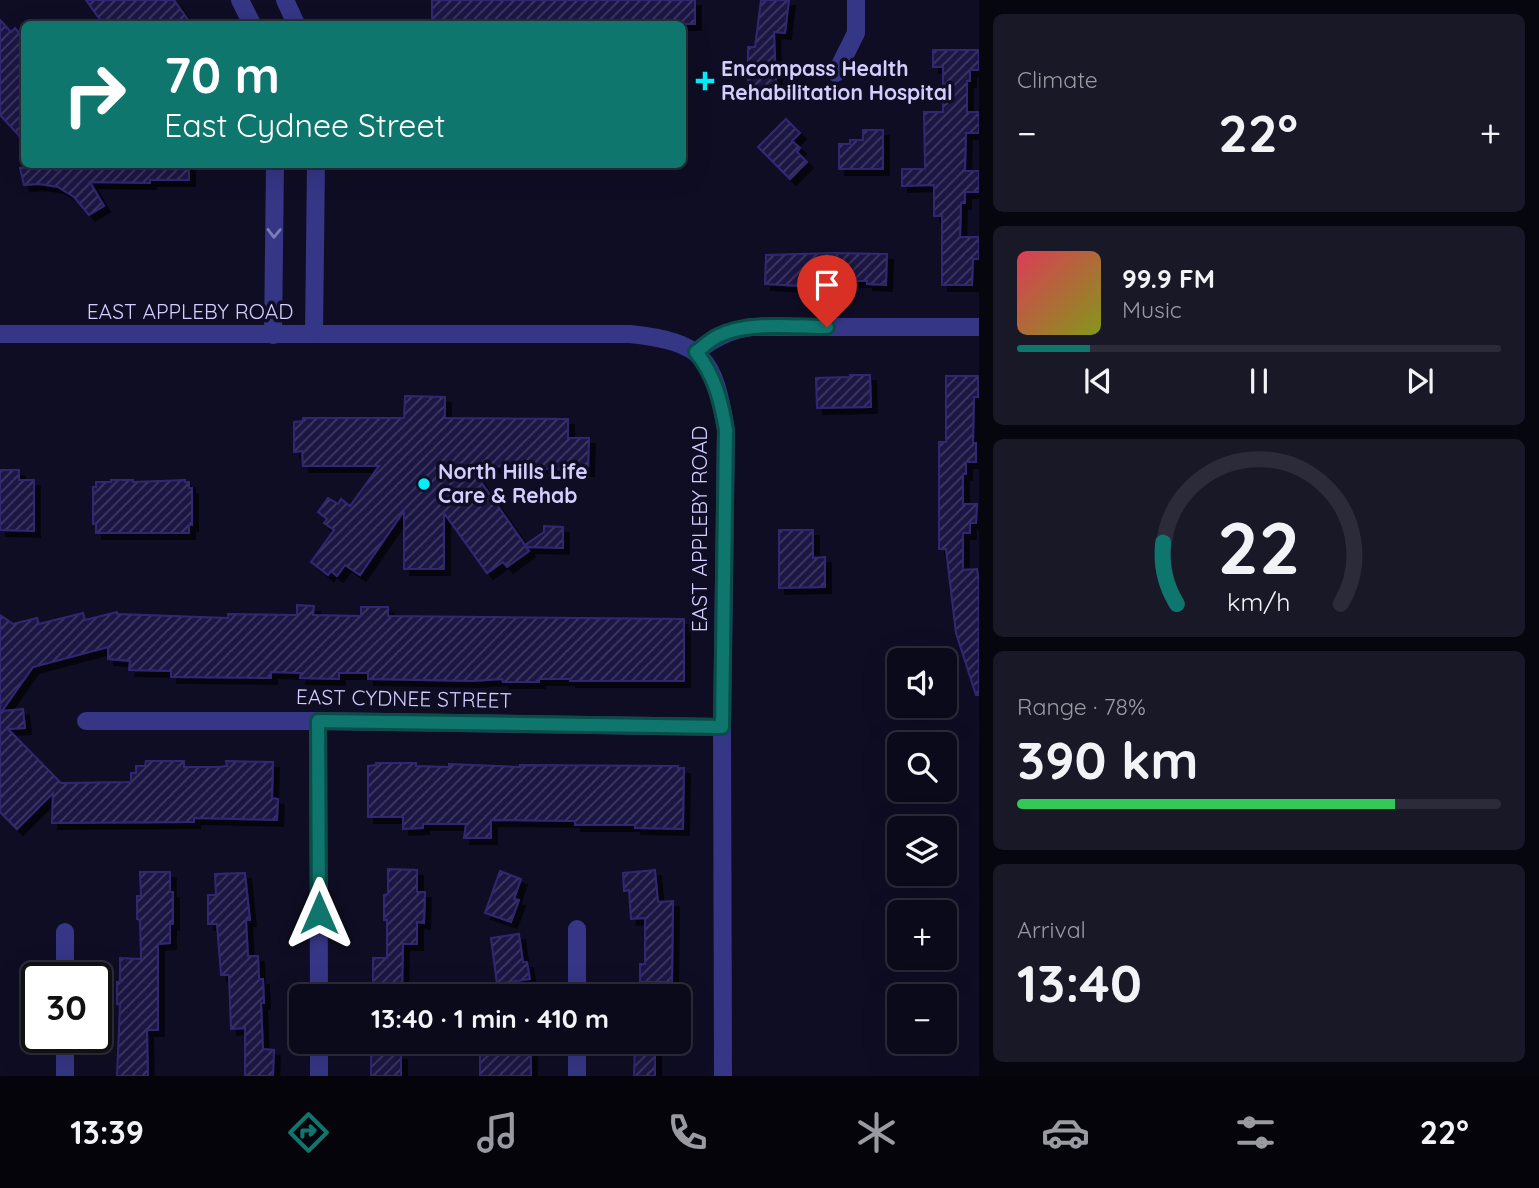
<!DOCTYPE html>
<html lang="en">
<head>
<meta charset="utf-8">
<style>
	:root { --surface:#0b0a1a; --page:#191827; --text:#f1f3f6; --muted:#9a9aa2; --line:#2b2b39; --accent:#0f766e }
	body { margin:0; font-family:Quicksand,sans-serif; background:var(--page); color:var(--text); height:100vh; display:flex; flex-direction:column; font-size:26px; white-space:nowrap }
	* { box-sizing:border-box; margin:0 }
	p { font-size:23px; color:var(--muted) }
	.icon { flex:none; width:38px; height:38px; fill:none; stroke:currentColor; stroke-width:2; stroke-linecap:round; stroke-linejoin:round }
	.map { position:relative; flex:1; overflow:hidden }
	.details { display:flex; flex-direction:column; gap:14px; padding:14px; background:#06060e; width:560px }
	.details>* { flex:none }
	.guide { position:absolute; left:21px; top:21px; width:665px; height:147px; border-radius:10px; box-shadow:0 7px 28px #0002,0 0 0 2px var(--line); background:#0f766e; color:#fff; overflow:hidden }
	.fabs { position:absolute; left:887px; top:648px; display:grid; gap:14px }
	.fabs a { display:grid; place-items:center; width:70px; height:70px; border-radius:10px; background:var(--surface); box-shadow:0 7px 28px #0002,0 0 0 2px var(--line); font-size:35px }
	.speed { position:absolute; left:21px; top:962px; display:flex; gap:14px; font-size:35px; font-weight:700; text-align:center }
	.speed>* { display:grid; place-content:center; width:91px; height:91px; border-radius:50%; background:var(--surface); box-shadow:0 7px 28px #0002,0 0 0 2px var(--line); line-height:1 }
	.speed .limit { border:4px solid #111; border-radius:10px; background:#fff; color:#111 }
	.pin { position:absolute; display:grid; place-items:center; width:60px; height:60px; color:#fff; margin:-72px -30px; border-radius:50% 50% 50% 0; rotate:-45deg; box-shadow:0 0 7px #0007 }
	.pin .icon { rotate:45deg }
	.me { position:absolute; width:77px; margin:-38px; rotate:0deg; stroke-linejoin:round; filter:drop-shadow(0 0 5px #0008) }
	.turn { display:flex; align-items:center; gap:24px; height:147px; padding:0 28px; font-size:32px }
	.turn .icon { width:91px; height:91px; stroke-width:2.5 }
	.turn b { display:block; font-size:49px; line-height:60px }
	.big { font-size:52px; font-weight:700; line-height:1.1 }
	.details .widget { flex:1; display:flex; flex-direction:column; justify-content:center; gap:10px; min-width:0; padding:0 24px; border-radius:10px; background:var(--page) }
	.details .dial { align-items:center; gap:0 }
	.dial svg { height:182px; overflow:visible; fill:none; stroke:var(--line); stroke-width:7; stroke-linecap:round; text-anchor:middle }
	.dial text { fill:var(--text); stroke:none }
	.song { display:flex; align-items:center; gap:21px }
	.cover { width:84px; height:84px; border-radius:10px; background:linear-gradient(135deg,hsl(350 70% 55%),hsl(70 70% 35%)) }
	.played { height:7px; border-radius:4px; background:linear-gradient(90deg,var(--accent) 15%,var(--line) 15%) }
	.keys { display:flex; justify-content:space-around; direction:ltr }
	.heat { display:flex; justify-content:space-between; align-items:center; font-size:38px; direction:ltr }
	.charge { height:10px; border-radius:5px; background:linear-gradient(90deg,#34c759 78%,var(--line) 0) }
	.trip { position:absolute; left:289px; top:984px; width:402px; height:70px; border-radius:10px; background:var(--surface); box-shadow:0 7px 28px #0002,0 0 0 2px var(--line); font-weight:700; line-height:70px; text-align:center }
	.menu { display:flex; height:112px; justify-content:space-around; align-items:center; background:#04040a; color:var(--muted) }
	.menu .icon { width:49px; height:49px }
	.menu .on { color:var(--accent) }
	.menu b { font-size:32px; color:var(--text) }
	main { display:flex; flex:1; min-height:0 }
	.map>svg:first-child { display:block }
</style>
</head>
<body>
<main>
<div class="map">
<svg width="979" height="1076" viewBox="0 0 979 1076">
	<defs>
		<pattern id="building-hatch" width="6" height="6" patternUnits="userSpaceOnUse" patternTransform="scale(1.75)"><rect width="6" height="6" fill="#1e1845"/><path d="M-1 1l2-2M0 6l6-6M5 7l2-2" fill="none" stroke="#3e3961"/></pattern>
		<filter id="shadow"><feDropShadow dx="6" dy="6" stdDeviation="0" flood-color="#0009"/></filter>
	</defs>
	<rect width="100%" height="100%" fill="#0f0d23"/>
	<!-- building -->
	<g fill="url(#building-hatch)" stroke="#332873" stroke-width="2" filter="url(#shadow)">
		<path d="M86 0H174L191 24H103Z"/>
		<rect x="432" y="0" width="263" height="24"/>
		<path d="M761 0H789L785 33 774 32 776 82H773L772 92H748V47H755Z"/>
		<path d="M0 20 11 32 15 28 24 39V141L0 115Z"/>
		<path d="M933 50H979V70H970V81H967V112H979V133H966L965 171H979V192H965V203H961L960 237H979V259H973L972 285H942V216H934V185L902 186V169H925L924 112H943V67H933Z"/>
		<path d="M786 119 800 133 792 141 800 148 797 152 807 162 790 179 758 147Z"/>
		<path d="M863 130H883V169H839V144H850V140H863Z"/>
		<path d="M64 164H189V180H150V183L90 182 104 206 89 215 74 197 58 187 39 184 24 185 20 168 40 166 57 170Z"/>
		<path d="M832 253 887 254 886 285 867 284V281H818V287L765 284 766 255Z"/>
		<path d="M850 375H870L871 407 817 408 816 378 850 377Z"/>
		<path d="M946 376H978V397H974L973 443H976V462H966V474H963V504H977L976 523H970V533H963V570L977 569 979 583V695H976L956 633 946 549H939V442H946Z"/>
		<path d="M405 396 445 397V418L568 419V438H589L588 470 544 469V467L470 466 525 545 544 532V526L563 527V548L526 547 529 551 507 567 503 562 487 573 444 513V569H404V511L360 575 345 565 337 576 331 571 328 575 311 562 334 530 324 523 327 519 318 512 328 498 338 504 341 499 350 506 379 466H303L302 451 294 452V422L303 421V418H404Z"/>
		<path d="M0 470H19V480H34V531L0 530Z"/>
		<path d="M111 480H133V482L185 480V482H189V488H192V525H189V533H96V524H93V487H96V482H111Z"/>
		<path d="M779 530H813V558L825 557V587L779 588Z"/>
		<path d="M297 605 314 606 313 615 361 616V607H388V616L684 619V681H570V679H539V682H503L502 679 473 681 368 679V673H339V679L300 678 301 673 271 672V678L171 677V671L129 670 130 661 108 659V647L33 667 2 711 23 709 25 728 8 729 61 783 131 782V773H136V766H145L146 761H184V767H219L227 766 226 761 273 762 272 798 278 799 277 820 194 818V822L52 823 53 793 17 829 0 812V615L13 624 37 618 39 624 83 613 85 620 117 612V614L228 618V614L297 615Z"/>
		<path d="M376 763H416V766L449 767V764L520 767V765L678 766V768H684L683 829 635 828V825H575V821L491 820V838H464L466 824H423V828L403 829V817H368V766L376 765Z"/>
		<path d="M388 869 417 870V892H425L424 923 417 922V944H403L402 996H373V958H387V920H384V895L388 894Z"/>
		<path d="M655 870 658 902 673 901 672 982H640V964H645V918L631 919 629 890 624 891 623 873Z"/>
		<path d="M500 871 521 879 514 899 519 900 511 922 485 913Z"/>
		<path d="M140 872H170V892H173V924H170V943L158 944V1030H147L148 1076H117L120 1005 117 1004V982H120V958L141 959 140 920 137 919V896H141Z"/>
		<path d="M245 873 250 920H246L248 956H258L259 979H263L264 1003H261L263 1049 274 1050 273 1076H245V1028L231 1029 229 975H221L217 924H208V895H216L215 874Z"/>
		<path d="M519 934 523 962H527L530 979 497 984 491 938Z"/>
		<rect x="480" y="1041" width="51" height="35"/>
		<path d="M635 1041H655V1076H634Z"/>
		<path d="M371 1053 401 1054V1076H371Z"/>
	</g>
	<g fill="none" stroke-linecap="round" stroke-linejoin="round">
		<!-- minor -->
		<g stroke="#353685" stroke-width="18">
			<path d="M836 73 856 33V0"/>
			<path d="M696 352C714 338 728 331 751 327H979"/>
			<path d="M86 721H318L722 727"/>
			<path d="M318 721 319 996"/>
			<path d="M65 978V932"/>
			<path d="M577 996V929"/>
			<path d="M319 1041V1076"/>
			<path d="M65 1076V1038"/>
			<path d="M577 1076V1041"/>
		</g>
		<!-- tertiary -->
		<g stroke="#353685" stroke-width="18">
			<path d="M240 0 252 24"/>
			<path d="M285 0 296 24"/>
			<path d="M0 334H630C704 342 714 358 726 430L722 727 723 1076"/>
			<path d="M314 334 316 164"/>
			<path d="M273 335 275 164"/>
		</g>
	</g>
	<!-- one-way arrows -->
	<defs><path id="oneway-chevron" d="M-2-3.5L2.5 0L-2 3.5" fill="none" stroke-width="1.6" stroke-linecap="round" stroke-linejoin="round" transform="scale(1.75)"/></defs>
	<use stroke="#7c7bbc" href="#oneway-chevron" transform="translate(274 233) rotate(91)"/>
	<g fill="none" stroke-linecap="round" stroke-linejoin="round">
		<defs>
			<path id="route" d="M319 913 318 721 722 727 726 430C721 401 715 376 696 352 703 347 710 340 718 336 747 321 795 327 827 327"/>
		</defs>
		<!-- route casing -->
		<use href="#route" stroke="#0a4d48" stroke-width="18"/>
		<!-- route -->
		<use href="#route" stroke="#0f766e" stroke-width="12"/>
	</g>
	<!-- markers -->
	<g fill="#00effa" stroke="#0f0d23" stroke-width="2.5">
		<path d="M701.5 70.5h7v7h7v7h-7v7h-7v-7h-7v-7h7z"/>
		<circle cx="424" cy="484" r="7"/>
	</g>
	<g text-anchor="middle" stroke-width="7" stroke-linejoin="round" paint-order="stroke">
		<!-- poi labels -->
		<g font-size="21" font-weight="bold" fill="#d2cfff" stroke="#0f0d23" text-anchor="start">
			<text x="721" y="76">Encompass Health<tspan x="721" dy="24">Rehabilitation Hospital</tspan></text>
			<text x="438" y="479">North Hills Life<tspan x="438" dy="24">Care &amp; Rehab</tspan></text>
		</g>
		<!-- street labels -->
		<g font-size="21" fill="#d2cfff" stroke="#0f0d23">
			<text x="190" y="319">EAST APPLEBY ROAD</text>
			<text transform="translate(700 529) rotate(-90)" y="7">EAST APPLEBY ROAD</text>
			<text transform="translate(404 699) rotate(1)" y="7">EAST CYDNEE STREET</text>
		</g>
	</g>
</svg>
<div class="fabs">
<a><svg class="icon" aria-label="sound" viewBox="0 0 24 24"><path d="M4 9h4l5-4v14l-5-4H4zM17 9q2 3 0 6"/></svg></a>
<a><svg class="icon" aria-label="search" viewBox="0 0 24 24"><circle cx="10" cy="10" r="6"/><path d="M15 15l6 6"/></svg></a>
<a><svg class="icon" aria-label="layers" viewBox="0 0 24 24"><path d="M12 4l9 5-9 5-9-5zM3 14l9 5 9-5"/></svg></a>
<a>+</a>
<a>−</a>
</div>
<div class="speed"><div class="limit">30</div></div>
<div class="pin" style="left:827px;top:327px;background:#d93025"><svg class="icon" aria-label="arrive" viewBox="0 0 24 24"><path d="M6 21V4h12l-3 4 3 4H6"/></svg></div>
<svg class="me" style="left:319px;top:913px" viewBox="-20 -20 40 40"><path d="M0-17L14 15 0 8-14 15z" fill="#0f766e" stroke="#fff" stroke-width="4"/></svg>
<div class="trip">13:40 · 1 min · 410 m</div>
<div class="guide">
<div class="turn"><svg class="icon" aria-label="right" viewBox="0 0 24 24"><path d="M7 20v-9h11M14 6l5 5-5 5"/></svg><div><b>70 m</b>East Cydnee Street</div></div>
</div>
</div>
<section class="details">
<div class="widget"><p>Climate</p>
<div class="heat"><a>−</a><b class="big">22°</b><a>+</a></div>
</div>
<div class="widget">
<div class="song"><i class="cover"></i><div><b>99.9 FM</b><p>Music</p></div></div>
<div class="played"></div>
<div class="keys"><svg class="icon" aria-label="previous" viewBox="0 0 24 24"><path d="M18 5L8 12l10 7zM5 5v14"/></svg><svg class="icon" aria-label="pause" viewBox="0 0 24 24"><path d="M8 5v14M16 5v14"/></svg><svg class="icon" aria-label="next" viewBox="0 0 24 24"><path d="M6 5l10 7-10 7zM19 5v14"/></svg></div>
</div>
<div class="widget dial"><svg viewBox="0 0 100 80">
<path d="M14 69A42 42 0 1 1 86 69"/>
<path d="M14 69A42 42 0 0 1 8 42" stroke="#0f766e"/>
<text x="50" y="56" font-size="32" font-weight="700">22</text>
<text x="50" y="72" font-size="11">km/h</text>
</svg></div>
<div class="widget"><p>Range · 78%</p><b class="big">390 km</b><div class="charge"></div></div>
<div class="widget"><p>Arrival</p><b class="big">13:40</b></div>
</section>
</main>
<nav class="menu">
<b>13:39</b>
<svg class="icon on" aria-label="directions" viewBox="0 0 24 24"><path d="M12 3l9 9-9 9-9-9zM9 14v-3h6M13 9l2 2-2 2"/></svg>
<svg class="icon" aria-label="music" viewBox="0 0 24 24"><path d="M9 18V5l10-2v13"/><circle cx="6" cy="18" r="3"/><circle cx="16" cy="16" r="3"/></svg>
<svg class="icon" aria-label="phone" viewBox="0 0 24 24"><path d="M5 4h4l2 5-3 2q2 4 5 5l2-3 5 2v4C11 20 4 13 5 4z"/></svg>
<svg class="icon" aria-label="climate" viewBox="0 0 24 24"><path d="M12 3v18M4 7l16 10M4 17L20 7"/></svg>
<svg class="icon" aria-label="car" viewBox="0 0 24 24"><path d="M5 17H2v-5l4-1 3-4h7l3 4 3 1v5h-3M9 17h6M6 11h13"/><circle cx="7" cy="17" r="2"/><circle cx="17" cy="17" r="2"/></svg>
<svg class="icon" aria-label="filters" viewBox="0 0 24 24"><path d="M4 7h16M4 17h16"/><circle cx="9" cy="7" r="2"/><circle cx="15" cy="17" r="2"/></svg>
<b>22°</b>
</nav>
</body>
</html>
